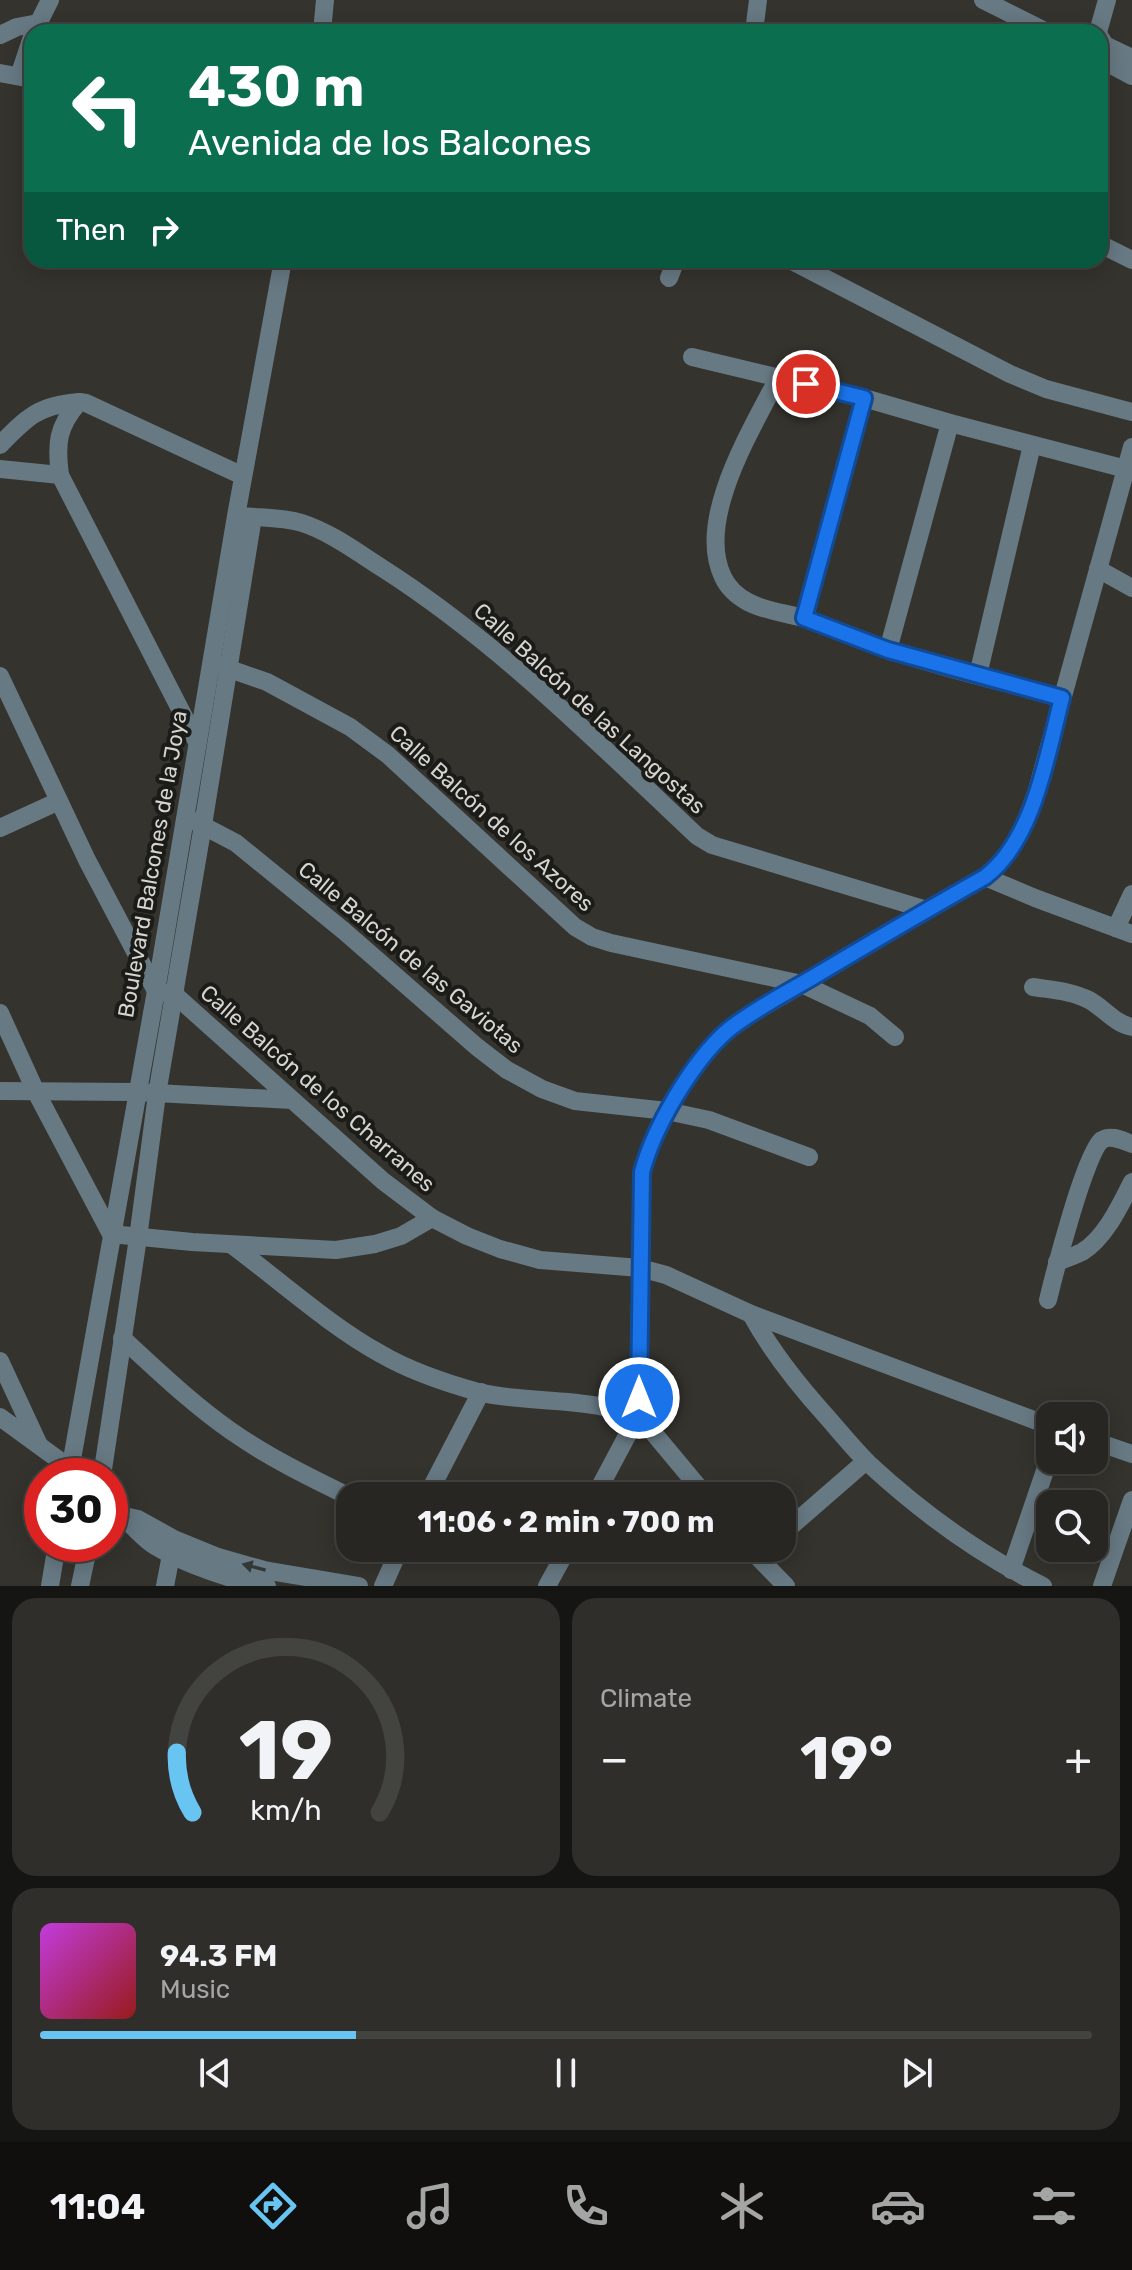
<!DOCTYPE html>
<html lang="en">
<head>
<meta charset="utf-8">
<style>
	:root { --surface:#272622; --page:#2f2e2a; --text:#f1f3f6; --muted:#a4a5a5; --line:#434340; --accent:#68c4f0 }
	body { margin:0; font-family:Rubik,sans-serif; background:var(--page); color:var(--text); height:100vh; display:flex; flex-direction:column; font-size:30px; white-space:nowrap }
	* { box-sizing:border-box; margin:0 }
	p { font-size:26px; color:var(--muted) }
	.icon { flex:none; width:44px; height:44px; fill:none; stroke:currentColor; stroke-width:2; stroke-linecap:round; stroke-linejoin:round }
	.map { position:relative; height:1586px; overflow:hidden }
	.sheet { display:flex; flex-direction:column; gap:12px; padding:12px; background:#151513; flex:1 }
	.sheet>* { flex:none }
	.top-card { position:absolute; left:24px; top:24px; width:1084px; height:244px; border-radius:24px; box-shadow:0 4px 20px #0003,0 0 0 2px var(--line); background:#0b6e4f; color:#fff; overflow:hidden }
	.controls { position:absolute; left:1036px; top:1402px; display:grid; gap:16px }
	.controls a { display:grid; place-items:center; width:72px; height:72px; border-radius:16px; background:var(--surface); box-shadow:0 4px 20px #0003,0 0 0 2px var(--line); font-size:40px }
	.speed { position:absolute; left:24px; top:1458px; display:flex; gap:16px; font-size:40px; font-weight:700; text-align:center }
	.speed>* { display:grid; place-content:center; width:104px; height:104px; border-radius:50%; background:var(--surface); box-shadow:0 4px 20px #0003,0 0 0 2px var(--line); line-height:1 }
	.speed .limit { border:12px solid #d22; background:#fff; color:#111 }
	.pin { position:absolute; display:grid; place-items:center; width:68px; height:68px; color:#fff; margin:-34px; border:4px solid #fff; border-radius:50%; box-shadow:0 2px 8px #0007 }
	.me { position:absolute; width:88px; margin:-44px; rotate:0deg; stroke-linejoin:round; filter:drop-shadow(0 0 6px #0008) }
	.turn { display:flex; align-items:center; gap:28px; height:168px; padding:0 32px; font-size:36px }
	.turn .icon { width:104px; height:104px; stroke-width:2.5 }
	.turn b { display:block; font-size:56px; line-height:68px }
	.then { display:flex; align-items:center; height:76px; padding:0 32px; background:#0003; gap:16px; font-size:30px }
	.big { font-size:60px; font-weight:700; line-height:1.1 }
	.sheet .widget { flex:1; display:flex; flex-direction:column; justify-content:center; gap:12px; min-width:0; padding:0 28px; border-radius:24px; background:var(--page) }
	.sheet .dial { align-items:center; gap:0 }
	.dial svg { height:208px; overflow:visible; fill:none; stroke:var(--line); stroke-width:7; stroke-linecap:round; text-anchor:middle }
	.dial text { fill:var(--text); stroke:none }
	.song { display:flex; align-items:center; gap:24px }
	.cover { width:96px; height:96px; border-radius:12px; background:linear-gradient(135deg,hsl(290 70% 55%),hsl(0 70% 35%)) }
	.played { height:8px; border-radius:4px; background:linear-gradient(90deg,var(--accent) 30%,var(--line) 30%) }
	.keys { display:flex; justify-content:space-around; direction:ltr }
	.heat { display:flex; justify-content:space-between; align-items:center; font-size:44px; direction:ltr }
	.sheet .tiles { flex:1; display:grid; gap:12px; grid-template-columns:1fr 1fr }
	.widget:last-child { grid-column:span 2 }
	.trip { position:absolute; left:336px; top:1482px; width:460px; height:80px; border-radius:24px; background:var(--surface); box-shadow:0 4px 20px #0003,0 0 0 2px var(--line); font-weight:700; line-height:80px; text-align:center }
	.tab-bar { display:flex; height:128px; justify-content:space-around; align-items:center; background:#100f0e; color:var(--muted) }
	.tab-bar .icon { width:56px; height:56px }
	.tab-bar .selected { color:var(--accent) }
	.tab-bar b { font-size:36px; color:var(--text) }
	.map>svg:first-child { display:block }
</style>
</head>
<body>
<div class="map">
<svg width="1132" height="1586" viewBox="0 0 1132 1586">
	<rect width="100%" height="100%" fill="#34332e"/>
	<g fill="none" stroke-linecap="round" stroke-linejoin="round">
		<!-- minor -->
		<g stroke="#677983" stroke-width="18">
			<path d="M983 0 1047 32"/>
			<path d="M34 32 50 0"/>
			<path d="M322 32 325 0"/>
			<path d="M754 32 758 0"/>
			<path d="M1098 32 1107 0"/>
			<path d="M0 35 17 27 38 23"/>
			<path d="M1100 37 1105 45 1132 58"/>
			<path d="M1100 59 1132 76"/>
			<path d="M0 73 32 79"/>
			<path d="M19 76 32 37"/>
			<path d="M1100 244 1132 260"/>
			<path d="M790 260 1010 374 1046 389 1132 412"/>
			<path d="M669 278 676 260"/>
			<path d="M692 357 864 398 950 423 1126 469"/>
			<path d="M778 378C752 429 695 520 723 577 728 588 737 596 748 602 767 612 787 613 807 619 833 628 859 640 886 649 944 669 1004 682 1062 698"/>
			<path d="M0 445C27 417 39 405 79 402"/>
			<path d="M0 469 60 475"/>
			<path d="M242 516C262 518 282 517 302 523 330 532 357 552 382 568 498 642 597 742 697 836L712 845 927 910"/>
			<path d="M1098 569 1132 588"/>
			<path d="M804 618 864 398"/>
			<path d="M888 650 950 423"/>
			<path d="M221 666 267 682 350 727 388 755 575 927 592 937 611 943 802 984 870 1016 895 1037"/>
			<path d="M978 675 1032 445"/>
			<path d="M0 676 87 860 156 991 175 995 383 1181 432 1218 467 1236 500 1249 540 1260 640 1268 666 1275 751 1314 1050 1426"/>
			<path d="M197 742 60 475C56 444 57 427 79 402L86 403 243 476"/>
			<path d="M194 821 236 843 344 931 477 1047 507 1070 542 1089 575 1101 667 1111 709 1120 809 1157"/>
			<path d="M0 828 59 801"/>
			<path d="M985 877 1035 898 1132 934"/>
			<path d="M1116 928 1132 894"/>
			<path d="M1033 987C1052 990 1072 991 1089 1000 1104 1008 1115 1024 1132 1027"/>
			<path d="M0 1013 36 1092 111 1234 192 1242 336 1250 375 1244 401 1236 432 1218"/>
			<path d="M0 1091 136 1092 292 1100"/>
			<path d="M232 1245C279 1280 330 1326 381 1354 410 1371 446 1383 478 1392 527 1405 605 1394 646 1424L706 1496"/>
			<path d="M1057 1262C1065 1259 1074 1256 1082 1252 1105 1238 1120 1206 1132 1182"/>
			<path d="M1048 1300C1054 1275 1086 1150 1102 1140 1111 1134 1123 1141 1132 1144"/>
			<path d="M751 1314C772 1353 798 1385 827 1417 841 1433 854 1449 868 1463 920 1511 980 1555 1043 1586"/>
			<path d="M122 1338C157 1370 191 1403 231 1431 268 1457 309 1477 350 1497"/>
			<path d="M0 1361 39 1445"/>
			<path d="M0 1417 78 1474"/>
			<path d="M1094 1441 1132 1454"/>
			<path d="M69 1476 156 991 236 516 283 260"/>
			<path d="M102 1476 138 1238 157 1094 203 825 253 517"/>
			<path d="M427 1496 481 1392"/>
			<path d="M595 1496 628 1434 639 1398 642 1172C654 1127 685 1073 718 1040 739 1019 769 1004 794 989 857 950 921 913 985 877 1013 855 1026 823 1037 790L1132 447"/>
			<path d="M110 1503C125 1517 138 1535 155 1546 184 1564 233 1581 267 1586"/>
			<path d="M124 1516 138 1519 174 1539 218 1557 264 1570 359 1586"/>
			<path d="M782 1534 866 1461"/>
			<path d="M749 1548 786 1586"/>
			<path d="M1011 1570 1050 1456"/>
			<path d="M50 1586 57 1544"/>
			<path d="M80 1586 89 1544"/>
			<path d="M165 1586 171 1555"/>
			<path d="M383 1586 400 1548"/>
			<path d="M547 1586 568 1548"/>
			<path d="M1102 1586 1132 1500"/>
		</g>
	</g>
	<!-- one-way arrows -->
	<defs><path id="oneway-solid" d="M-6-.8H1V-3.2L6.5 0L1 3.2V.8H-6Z" transform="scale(2)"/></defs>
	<use fill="#323738" href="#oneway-solid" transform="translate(254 1567) rotate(-165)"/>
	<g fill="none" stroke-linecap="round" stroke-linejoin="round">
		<defs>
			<path id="route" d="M639 1398 642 1172C654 1127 692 1062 727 1031 751 1011 788 992 815 976 872 942 928 909 985 877 1034 840 1047 755 1062 698L888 650 804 618 864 398 806 384"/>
		</defs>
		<!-- route casing -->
		<use href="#route" stroke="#114b97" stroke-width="20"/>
		<!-- route -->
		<use href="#route" stroke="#1a73e8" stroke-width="14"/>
	</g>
	<g text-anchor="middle" stroke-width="8" stroke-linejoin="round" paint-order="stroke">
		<!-- street labels -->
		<g font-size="22" fill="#d5d4d1" stroke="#1b1b18">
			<text transform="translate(590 708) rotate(42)" y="8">Calle Balcón de las Langostas</text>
			<text transform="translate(492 818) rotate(42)" y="8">Calle Balcón de los Azores</text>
			<text transform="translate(152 864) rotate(-80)" y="8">Boulevard Balcones de la Joya</text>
			<text transform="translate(411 957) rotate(40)" y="8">Calle Balcón de las Gaviotas</text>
			<text transform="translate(318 1088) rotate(41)" y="8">Calle Balcón de los Charranes</text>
		</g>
	</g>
</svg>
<div class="controls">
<a><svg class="icon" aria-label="sound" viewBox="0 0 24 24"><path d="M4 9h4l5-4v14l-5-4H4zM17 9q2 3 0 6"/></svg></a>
<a><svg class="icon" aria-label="search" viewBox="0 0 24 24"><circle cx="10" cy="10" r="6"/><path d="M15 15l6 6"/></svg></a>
</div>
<div class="speed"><div class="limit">30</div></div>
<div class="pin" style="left:806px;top:384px;background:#d93025"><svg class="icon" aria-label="arrive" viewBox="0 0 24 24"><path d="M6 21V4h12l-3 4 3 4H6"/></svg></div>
<svg class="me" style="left:639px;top:1398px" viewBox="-20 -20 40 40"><circle r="17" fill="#1a73e8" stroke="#fff" stroke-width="3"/><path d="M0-11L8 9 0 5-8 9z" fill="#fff"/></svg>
<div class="trip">11:06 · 2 min · 700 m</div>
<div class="top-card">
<div class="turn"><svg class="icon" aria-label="left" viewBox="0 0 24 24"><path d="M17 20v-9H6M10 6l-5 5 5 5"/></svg><div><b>430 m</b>Avenida de los Balcones</div></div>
<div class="then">Then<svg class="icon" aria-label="right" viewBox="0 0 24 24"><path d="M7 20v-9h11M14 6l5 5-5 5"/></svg></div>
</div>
</div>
<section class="sheet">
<div class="tiles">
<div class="widget dial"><svg viewBox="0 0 100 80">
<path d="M14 69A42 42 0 1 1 86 69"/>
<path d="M14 69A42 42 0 0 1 8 46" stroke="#68c4f0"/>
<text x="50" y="56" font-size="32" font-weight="700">19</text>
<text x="50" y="72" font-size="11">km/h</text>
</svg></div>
<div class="widget"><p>Climate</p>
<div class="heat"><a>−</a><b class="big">19°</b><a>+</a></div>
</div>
<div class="widget">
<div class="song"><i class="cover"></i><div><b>94.3 FM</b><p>Music</p></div></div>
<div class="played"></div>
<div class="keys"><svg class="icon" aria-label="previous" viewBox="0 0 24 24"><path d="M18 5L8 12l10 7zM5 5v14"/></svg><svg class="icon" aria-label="pause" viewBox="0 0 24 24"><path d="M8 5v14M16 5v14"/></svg><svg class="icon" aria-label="next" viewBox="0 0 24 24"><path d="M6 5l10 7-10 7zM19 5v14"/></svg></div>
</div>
</div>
</section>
<nav class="tab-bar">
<b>11:04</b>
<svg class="icon selected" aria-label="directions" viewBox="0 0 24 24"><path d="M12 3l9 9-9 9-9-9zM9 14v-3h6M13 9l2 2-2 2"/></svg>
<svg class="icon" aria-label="music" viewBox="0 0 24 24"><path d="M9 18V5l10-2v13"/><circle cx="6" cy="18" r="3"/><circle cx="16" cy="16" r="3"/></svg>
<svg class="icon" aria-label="phone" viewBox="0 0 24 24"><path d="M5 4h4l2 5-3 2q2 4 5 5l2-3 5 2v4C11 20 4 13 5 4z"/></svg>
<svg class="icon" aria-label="climate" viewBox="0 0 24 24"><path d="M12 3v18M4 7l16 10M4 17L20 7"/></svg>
<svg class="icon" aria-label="car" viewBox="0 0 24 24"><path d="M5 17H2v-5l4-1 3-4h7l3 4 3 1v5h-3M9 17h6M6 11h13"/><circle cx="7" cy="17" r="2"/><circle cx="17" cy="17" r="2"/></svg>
<svg class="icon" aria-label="filters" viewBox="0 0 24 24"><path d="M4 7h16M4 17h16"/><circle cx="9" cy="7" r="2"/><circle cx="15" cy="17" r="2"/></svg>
</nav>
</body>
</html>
